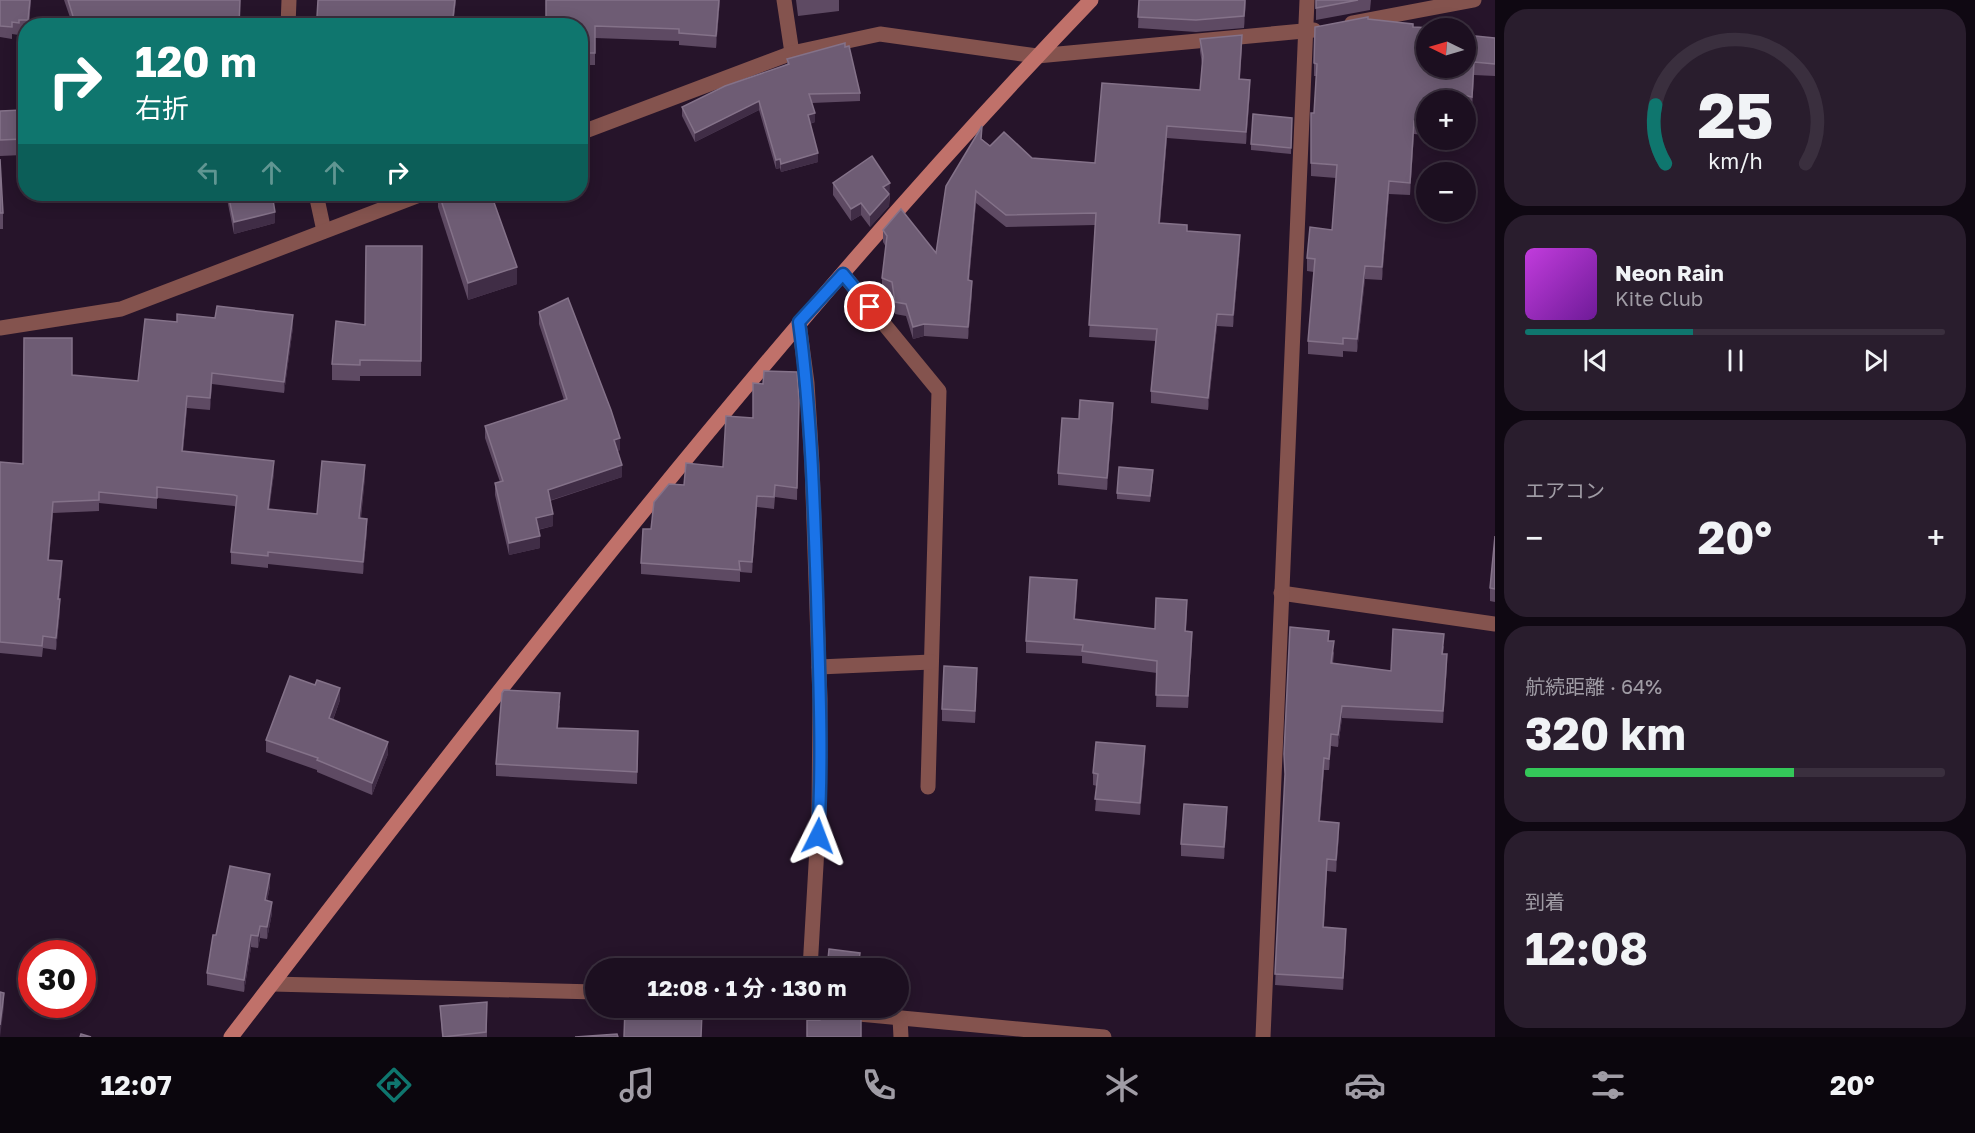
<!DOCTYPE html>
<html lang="ja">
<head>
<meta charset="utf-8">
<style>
	:root { --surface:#1c0f20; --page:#291d2d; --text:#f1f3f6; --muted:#a09ca5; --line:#3a2f3e; --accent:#0f766e }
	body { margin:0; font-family:"Golos Text","Noto Sans JP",sans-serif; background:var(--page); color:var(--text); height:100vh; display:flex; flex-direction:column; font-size:22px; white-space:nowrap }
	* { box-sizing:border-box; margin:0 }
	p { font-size:20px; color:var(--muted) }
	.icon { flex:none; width:33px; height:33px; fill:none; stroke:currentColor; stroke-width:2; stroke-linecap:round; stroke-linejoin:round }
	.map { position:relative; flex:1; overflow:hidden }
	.details { display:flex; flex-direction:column; gap:9px; padding:9px; background:#0f0812; width:480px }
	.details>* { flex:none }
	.top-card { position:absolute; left:18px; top:18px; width:570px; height:183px; border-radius:24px; box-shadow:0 3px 15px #0003,0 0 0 2px var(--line); background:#0f766e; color:#fff; overflow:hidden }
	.needle { width:39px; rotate:275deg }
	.fabs { position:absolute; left:1416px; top:18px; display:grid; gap:12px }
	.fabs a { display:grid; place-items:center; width:60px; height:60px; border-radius:50%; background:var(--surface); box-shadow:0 3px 15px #0003,0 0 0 2px var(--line); font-size:30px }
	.speed { position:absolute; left:18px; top:940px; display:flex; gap:12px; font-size:30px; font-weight:700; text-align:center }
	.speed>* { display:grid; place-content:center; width:78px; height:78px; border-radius:50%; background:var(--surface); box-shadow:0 3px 15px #0003,0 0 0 2px var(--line); line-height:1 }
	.speed .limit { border:9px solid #d22; background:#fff; color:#111 }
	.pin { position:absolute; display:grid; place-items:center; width:51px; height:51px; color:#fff; margin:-26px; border:3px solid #fff; border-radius:50%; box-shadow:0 2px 6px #0007 }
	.me { position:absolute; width:66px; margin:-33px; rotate:3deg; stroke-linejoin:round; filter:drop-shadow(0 0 4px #0008) }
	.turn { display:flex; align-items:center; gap:21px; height:126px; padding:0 18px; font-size:27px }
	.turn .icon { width:78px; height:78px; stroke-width:2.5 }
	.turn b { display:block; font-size:42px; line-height:51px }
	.lanes { display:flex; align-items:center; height:57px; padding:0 18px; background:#0003; justify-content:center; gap:30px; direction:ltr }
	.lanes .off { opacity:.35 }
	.big { font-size:45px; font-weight:700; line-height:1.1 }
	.details .widget { flex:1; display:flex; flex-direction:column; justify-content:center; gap:9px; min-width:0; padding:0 21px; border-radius:24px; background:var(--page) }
	.details .dial { align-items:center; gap:0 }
	.dial svg { height:156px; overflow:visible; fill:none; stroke:var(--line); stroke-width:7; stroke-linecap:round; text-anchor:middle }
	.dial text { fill:var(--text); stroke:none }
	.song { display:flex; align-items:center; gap:18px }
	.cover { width:72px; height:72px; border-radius:9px; background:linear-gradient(135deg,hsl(290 70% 55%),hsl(280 70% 35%)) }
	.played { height:6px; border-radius:3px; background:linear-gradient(90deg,var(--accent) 40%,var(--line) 40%) }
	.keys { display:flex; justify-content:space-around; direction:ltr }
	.heat { display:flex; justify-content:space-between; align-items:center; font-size:33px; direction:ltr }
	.charge { height:9px; border-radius:4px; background:linear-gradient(90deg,#34c759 64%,var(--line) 0) }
	.trip { position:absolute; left:585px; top:958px; width:324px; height:60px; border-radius:30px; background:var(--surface); box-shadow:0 3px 15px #0003,0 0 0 2px var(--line); font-weight:700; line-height:60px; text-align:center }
	.tabs { display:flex; height:96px; justify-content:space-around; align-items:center; background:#0b060d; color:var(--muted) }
	.tabs .icon { width:42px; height:42px }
	.tabs .selected { color:var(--accent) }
	.tabs b { font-size:27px; color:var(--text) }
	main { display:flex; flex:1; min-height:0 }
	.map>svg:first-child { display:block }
</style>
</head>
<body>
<main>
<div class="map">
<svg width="1495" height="1037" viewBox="0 0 1495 1037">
	<rect width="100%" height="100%" fill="#26142a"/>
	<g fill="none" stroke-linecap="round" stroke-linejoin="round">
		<!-- street -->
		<g stroke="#84534e" stroke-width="15">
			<path d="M784 0 792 53"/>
			<path d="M1352 23 1474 0"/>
			<path d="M288 26 289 0"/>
			<path d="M580 133 792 53 880 34 1037 56 1314 30"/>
			<path d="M316 194 324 231"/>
			<path d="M843 274 939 391 928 787"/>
			<path d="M799 323 807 383 812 464 820 699 819 813 810 969"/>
			<path d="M0 328 121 309 422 194"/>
			<path d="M1281 593 1495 624"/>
			<path d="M819 667 931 662"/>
			<path d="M272 984 596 992"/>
			<path d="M795 1008 1104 1037"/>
			<path d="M900 1018 901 1037"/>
			<path d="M1263 1037 1307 0"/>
		</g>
		<!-- secondary -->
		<path stroke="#c0716a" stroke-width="15" d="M231 1037C505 681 780 324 1091 0"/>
	</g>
	<!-- wall -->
	<g fill="#5e4a63">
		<path d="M0 0H31L29 26H26V32L19 31V35L12 34V39L0 37Z"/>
		<path d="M64 0H240L239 26H73Z"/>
		<path d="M456 0 453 26H317V17Z"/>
		<path d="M546 0H720L716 48 679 45V41L595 38V65H588L586 111H580V26Z"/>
		<path d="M796 0H839V11L798 16Z"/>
		<path d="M1139 0H1246L1244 28 1196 32 1138 28Z"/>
		<path d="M1316 0H1371L1370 10 1316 20Z"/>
		<path d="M1368 19 1413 27 1426 68 1495 38V76L1474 75 1472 109H1467L1466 128V100H1426V135L1414 134 1410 195 1389 194 1382 280 1365 279 1357 352 1343 351V357L1308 354V341L1314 272 1307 271V258L1332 230 1336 178 1311 176V113H1314L1316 76H1314V63Z"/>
		<path d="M1200 39 1242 47 1240 79 1250 92 1246 144 1167 138 1160 223 1240 247 1233 327 1217 326 1208 410 1151 403V391L1156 341 1089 337 1095 225 1006 227 976 203 969 281 972 293 968 339 924 336 913 339 906 316 895 314 892 294 882 290V278L886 247 883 242V230L936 253 982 139 990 146 1032 158 1095 163 1200 90 1202 64 1200 51Z"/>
		<path d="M845 47 860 93V101L812 103 815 122 810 124 818 162 781 172 780 168 776 169 759 110 695 142 682 116V107L787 64V59Z"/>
		<path d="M0 111 23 139V155L0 156Z"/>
		<path d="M1292 118 1291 154 1251 150V144Z"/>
		<path d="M0 159 3 213V229H0Z"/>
		<path d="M833 183 890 195 889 206 870 227 861 215 851 221 833 195Z"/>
		<path d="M226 194H272L275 223 234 234Z"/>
		<path d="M326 194H362V197Z"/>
		<path d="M438 194H491L517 284 468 300 438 207Z"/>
		<path d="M422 246 421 376H360V381L332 380V364L365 325Z"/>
		<path d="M539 312 620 450 617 451 622 477 550 501 553 526 538 530 540 548 509 555 495 495V483L500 482 485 438V426L564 400 539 324Z"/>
		<path d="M177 322 293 327 284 393 212 384 210 410 187 408 183 451 274 473 269 509 317 514 365 477 361 518 367 531 363 574 268 564V568L231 564V552L236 507 234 506 157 498V509L99 503V511L53 513 49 560 62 573 59 599 60 611 56 650 43 648 42 657 0 653V462L23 464 72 375 138 381Z"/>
		<path d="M799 400 797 500 775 497 774 509 757 507 752 573 740 572V582L641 574V563L651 529 684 485 723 467 753 418Z"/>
		<path d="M1113 414 1107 490 1058 485V473L1079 419Z"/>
		<path d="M1153 476 1150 502 1117 499V493Z"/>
		<path d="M1495 536V611V602L1490 601V588Z"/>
		<path d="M1077 592 1075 619 1155 629 1187 612 1186 631 1192 644 1188 708 1156 707 1157 673 1082 663V656L1026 653V641Z"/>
		<path d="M1329 641 1334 653 1333 663 1391 671 1444 646 1443 654 1447 666 1443 723 1342 718 1338 747 1331 746 1329 770H1324L1320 821 1339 835 1336 872 1327 871 1324 927 1346 940 1343 990 1275 985 1285 780Z"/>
		<path d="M977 679 975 723 942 721V709Z"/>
		<path d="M340 700 333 720 388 754 372 795 317 772V770L266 752V740Z"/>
		<path d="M560 705 558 728 638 743 637 784 496 776V764Z"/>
		<path d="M1145 758 1140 815 1095 811 1097 786 1093 785V773Z"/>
		<path d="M1227 819 1224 859 1181 856V844Z"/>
		<path d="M270 886 267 901 272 913 267 939 260 938 258 948 251 947 244 992 207 985V973L216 935Z"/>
		<path d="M487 1002V1037H442L440 1006Z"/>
	</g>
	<!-- shaded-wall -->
	<g fill="#402d46">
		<path d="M30 0H31L28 26V20Z"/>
		<path d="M455 0H456L453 26H452Z"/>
		<path d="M719 0H720L716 48V36Z"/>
		<path d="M1245 0H1246L1244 28V16Z"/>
		<path d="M1474 62V75L1472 109V97Z"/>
		<path d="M1250 80V92L1246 144V132Z"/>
		<path d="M759 101V110L695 142V133Z"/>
		<path d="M815 113V122L808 124V115Z"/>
		<path d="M1414 121V134L1410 195V183Z"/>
		<path d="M1167 126V138L1159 235V223Z"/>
		<path d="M818 153V162L781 172V164Z"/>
		<path d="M780 159V168L776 169V160Z"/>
		<path d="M1389 181V194L1382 280V267Z"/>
		<path d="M890 183 889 206 870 227V215L883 187Z"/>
		<path d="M976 191V203L968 293V280Z"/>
		<path d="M861 203V215L851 221V209Z"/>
		<path d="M275 212V223L234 234V222Z"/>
		<path d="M1240 235V247L1233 327V315Z"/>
		<path d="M1365 266V279L1357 352V339Z"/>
		<path d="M517 267V284L468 300V283Z"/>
		<path d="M972 281V293L968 339V327Z"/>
		<path d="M1217 314V326L1208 410V398Z"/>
		<path d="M293 315V327L284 393V382Z"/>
		<path d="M924 324V336L913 339V327Z"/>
		<path d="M212 373V384L210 410V398Z"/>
		<path d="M187 396V408L182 463V451Z"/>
		<path d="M1113 403V414L1107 490V478Z"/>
		<path d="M620 438V450L614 452V440Z"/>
		<path d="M274 461V473L268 520V509Z"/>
		<path d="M365 465V477L359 530V518Z"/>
		<path d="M622 465V477L548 501V490Z"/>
		<path d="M757 496V507L752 573V562Z"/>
		<path d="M53 502V513L48 571V560Z"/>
		<path d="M553 514V526L536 530V518Z"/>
		<path d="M367 519V531L363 574V562Z"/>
		<path d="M540 536V548L509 555V543Z"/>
		<path d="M62 561V573L58 611V599Z"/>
		<path d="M1077 580V592L1074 630V619Z"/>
		<path d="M60 599V611L56 650V638Z"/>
		<path d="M1192 632V644L1188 708V696Z"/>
		<path d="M1447 654V666L1443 723V711Z"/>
		<path d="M977 668V679L975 723V711Z"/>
		<path d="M340 688V700L329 730V718Z"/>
		<path d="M1342 706V718L1338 747V735Z"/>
		<path d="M1331 734V746L1329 770V759Z"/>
		<path d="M388 742V754L372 795V783Z"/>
		<path d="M1145 746V758L1140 815V803Z"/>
		<path d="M1324 758V770L1319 833V821Z"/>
		<path d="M1227 807V819L1224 859V847Z"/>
		<path d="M1339 823V835L1336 872V860Z"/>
		<path d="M270 874V886L265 912V900Z"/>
		<path d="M272 902V913L267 939V927Z"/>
		<path d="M260 926V938L258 948V936Z"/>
		<path d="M1346 929V940L1343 990V978Z"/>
		<path d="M251 935V947L244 992V980Z"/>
		<path d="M4 993V1007L0 1037V1025Z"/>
	</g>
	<!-- building -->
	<g fill="#6e5c74" stroke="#847289" stroke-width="1.5">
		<path d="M0 0H30L28 20H19V23L12 22V27L0 26Z"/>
		<path d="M68 0H240L239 26H76Z"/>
		<path d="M318 0H455L452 26H319L320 17H317Z"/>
		<path d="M546 0H719L716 36 679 33V29L595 26V53H588L586 99H580V26H546Z"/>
		<path d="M1139 0H1245L1244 16 1196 20 1138 17Z"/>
		<path d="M1316 0H1358L1316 8Z"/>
		<path d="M1368 17V19L1413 24V27L1434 28H1426V68H1466V35L1495 38V64L1474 62 1472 97 1467 96 1466 115V100H1426V122L1414 121 1410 183 1389 181 1382 267 1365 266 1357 339 1343 338V344L1308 341 1315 259 1307 258 1310 227 1332 230 1337 165 1311 163V113H1314L1317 64 1314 63 1315 27Z"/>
		<path d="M1242 35 1239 79 1250 80 1246 132 1167 126 1159 223 1187 225V231L1240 235 1233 315 1217 314 1208 398 1151 391 1157 329 1089 325 1096 213 1006 215 976 191 968 280 972 281 968 327 924 324 913 327 906 304 895 302 892 282 882 278 887 236 883 230 901 209 936 253 946 186 982 126 981 139 990 146 1004 132 1032 158 1095 163 1102 83 1200 90 1203 56 1200 39Z"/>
		<path d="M845 43V47L849 46 860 93 809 94 815 113 808 115 818 153 781 164 780 159 776 160 759 101 695 133 682 107 725 86 789 64 787 59Z"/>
		<path d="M22 110 23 139 0 140V111Z"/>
		<path d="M1253 114 1292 118 1291 148 1251 144Z"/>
		<path d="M872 156 890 183 883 187 889 194 870 215 861 203 851 209 833 183Z"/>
		<path d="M0 159 3 213H0Z"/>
		<path d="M228 194H272L275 212 234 222Z"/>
		<path d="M439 194H491L517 267 468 283Z"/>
		<path d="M366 246H422L421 361 360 360V365L332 364 336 321 365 325Z"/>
		<path d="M568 298 611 410 620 438 614 440 622 465 548 490 553 514 536 518 540 536 509 543 495 483 503 481 485 426 567 399 539 312Z"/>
		<path d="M217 306 293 315 284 382 212 373 210 398 187 396 182 451 274 461 268 509 317 514 322 461 365 465 359 518 367 519 363 562 268 552V556L231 552 237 496 234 495 157 487V498L99 492V500L53 502 48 560 62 561 58 599H60L56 638 43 636 42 646 0 642V462L23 464 24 338H72V375L138 381 145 319 177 322V314L215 318Z"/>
		<path d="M764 371 797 372 799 400 797 488 775 485 774 497 757 496 752 562 739 561 740 570 641 563 643 529H651L654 502 669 484 684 485 686 463 723 467 726 416 753 418V383L763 384Z"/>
		<path d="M1080 400 1113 403 1107 478 1058 473 1062 418 1079 419Z"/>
		<path d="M1119 467 1153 470 1150 496 1117 493Z"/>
		<path d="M1495 536V589L1490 588Z"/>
		<path d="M1030 577 1077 580 1074 619 1155 629 1156 598 1187 600 1185 631 1192 632 1188 696 1156 695 1157 661 1082 651 1083 645 1026 641Z"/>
		<path d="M1290 627 1329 631 1328 641H1334L1331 663 1391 671 1393 629 1444 634 1442 654H1447L1443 711 1342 706 1338 735 1331 734 1329 759 1324 758 1319 821 1339 823 1336 860 1327 859 1323 927 1346 929 1343 978 1275 974 1285 774 1284 754Z"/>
		<path d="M944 666 977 668 975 711 942 709Z"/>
		<path d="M290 676 315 685 317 680 340 688 329 718 388 742 372 783 317 760 318 758 266 740Z"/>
		<path d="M504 690 560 693 557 728 638 731 637 772 496 764 502 693Z"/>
		<path d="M1096 742 1145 746 1140 803 1095 799 1098 774 1093 773Z"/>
		<path d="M1184 804 1227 807 1224 847 1181 844Z"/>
		<path d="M230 866 270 874 265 900 272 902 267 927 260 926 258 936 251 935 244 980 207 973 213 935H216Z"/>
		<path d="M829 949 860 953 858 969H827Z"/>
		<path d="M0 992 4 993 0 1025Z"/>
		<path d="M487 1002 486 1032 443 1037 440 1006Z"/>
		<path d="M625 1008 702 1011 701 1037H624Z"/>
		<path d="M822 1008H835L861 1010V1037H807V1020H820Z"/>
		<path d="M81 1034 91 1037H80Z"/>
		<path d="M617 1034 618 1037H575Z"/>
	</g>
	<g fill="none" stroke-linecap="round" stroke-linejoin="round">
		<defs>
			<path id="route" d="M818 836C823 756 819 675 817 595 814 504 811 413 799 322L843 274 870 307"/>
		</defs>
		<!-- route casing -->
		<use href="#route" stroke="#114b97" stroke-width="15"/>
		<!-- route -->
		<use href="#route" stroke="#1a73e8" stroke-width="10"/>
	</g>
</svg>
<div class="fabs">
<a><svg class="needle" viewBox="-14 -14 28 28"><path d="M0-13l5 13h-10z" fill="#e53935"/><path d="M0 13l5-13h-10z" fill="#a09ca5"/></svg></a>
<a>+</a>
<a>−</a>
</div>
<div class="speed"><div class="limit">30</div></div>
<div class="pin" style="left:870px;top:307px;background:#d93025"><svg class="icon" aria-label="arrive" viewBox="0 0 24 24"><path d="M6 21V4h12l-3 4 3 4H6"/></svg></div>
<svg class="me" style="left:818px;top:836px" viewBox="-20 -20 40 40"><path d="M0-17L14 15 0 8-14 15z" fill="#1a73e8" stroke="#fff" stroke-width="4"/></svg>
<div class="trip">12:08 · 1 分 · 130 m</div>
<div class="top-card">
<div class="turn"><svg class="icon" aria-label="right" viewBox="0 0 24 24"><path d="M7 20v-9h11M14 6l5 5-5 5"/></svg><div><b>120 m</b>右折</div></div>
<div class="lanes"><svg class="icon off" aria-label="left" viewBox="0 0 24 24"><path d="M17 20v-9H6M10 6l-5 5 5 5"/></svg><svg class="icon off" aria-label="ahead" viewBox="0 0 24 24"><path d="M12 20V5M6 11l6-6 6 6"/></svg><svg class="icon off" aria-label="ahead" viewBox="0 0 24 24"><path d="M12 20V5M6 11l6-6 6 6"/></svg><svg class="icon" aria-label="right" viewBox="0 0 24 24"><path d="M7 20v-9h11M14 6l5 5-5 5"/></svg></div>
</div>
</div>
<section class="details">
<div class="widget dial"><svg viewBox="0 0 100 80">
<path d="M14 69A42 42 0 1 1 86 69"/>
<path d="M14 69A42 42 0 0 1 9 39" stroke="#0f766e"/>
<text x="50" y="56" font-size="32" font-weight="700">25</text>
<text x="50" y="72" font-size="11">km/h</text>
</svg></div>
<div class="widget">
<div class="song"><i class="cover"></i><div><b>Neon Rain</b><p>Kite Club</p></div></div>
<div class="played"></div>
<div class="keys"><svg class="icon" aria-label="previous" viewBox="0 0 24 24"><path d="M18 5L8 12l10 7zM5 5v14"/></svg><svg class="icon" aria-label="pause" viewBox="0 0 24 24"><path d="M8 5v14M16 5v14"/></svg><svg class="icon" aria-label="next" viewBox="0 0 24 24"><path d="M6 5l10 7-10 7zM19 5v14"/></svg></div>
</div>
<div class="widget"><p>エアコン</p>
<div class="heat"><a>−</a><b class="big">20°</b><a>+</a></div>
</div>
<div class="widget"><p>航続距離 · 64%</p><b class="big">320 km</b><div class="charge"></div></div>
<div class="widget"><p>到着</p><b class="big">12:08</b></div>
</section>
</main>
<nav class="tabs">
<b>12:07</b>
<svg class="icon selected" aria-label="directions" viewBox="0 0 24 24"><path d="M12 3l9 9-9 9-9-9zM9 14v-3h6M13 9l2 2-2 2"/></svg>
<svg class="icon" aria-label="music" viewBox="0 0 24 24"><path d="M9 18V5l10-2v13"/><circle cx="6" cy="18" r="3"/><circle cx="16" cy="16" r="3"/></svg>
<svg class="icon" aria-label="phone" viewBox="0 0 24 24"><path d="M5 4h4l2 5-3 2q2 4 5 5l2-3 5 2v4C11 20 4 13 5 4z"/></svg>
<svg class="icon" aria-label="climate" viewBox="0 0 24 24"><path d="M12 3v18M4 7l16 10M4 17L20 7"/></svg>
<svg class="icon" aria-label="car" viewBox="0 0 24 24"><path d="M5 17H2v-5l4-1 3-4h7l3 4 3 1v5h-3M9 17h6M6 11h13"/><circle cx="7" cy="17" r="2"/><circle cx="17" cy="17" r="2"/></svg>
<svg class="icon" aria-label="filters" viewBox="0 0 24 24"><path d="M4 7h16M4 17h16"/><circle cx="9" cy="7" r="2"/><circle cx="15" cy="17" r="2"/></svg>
<b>20°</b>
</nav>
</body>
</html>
